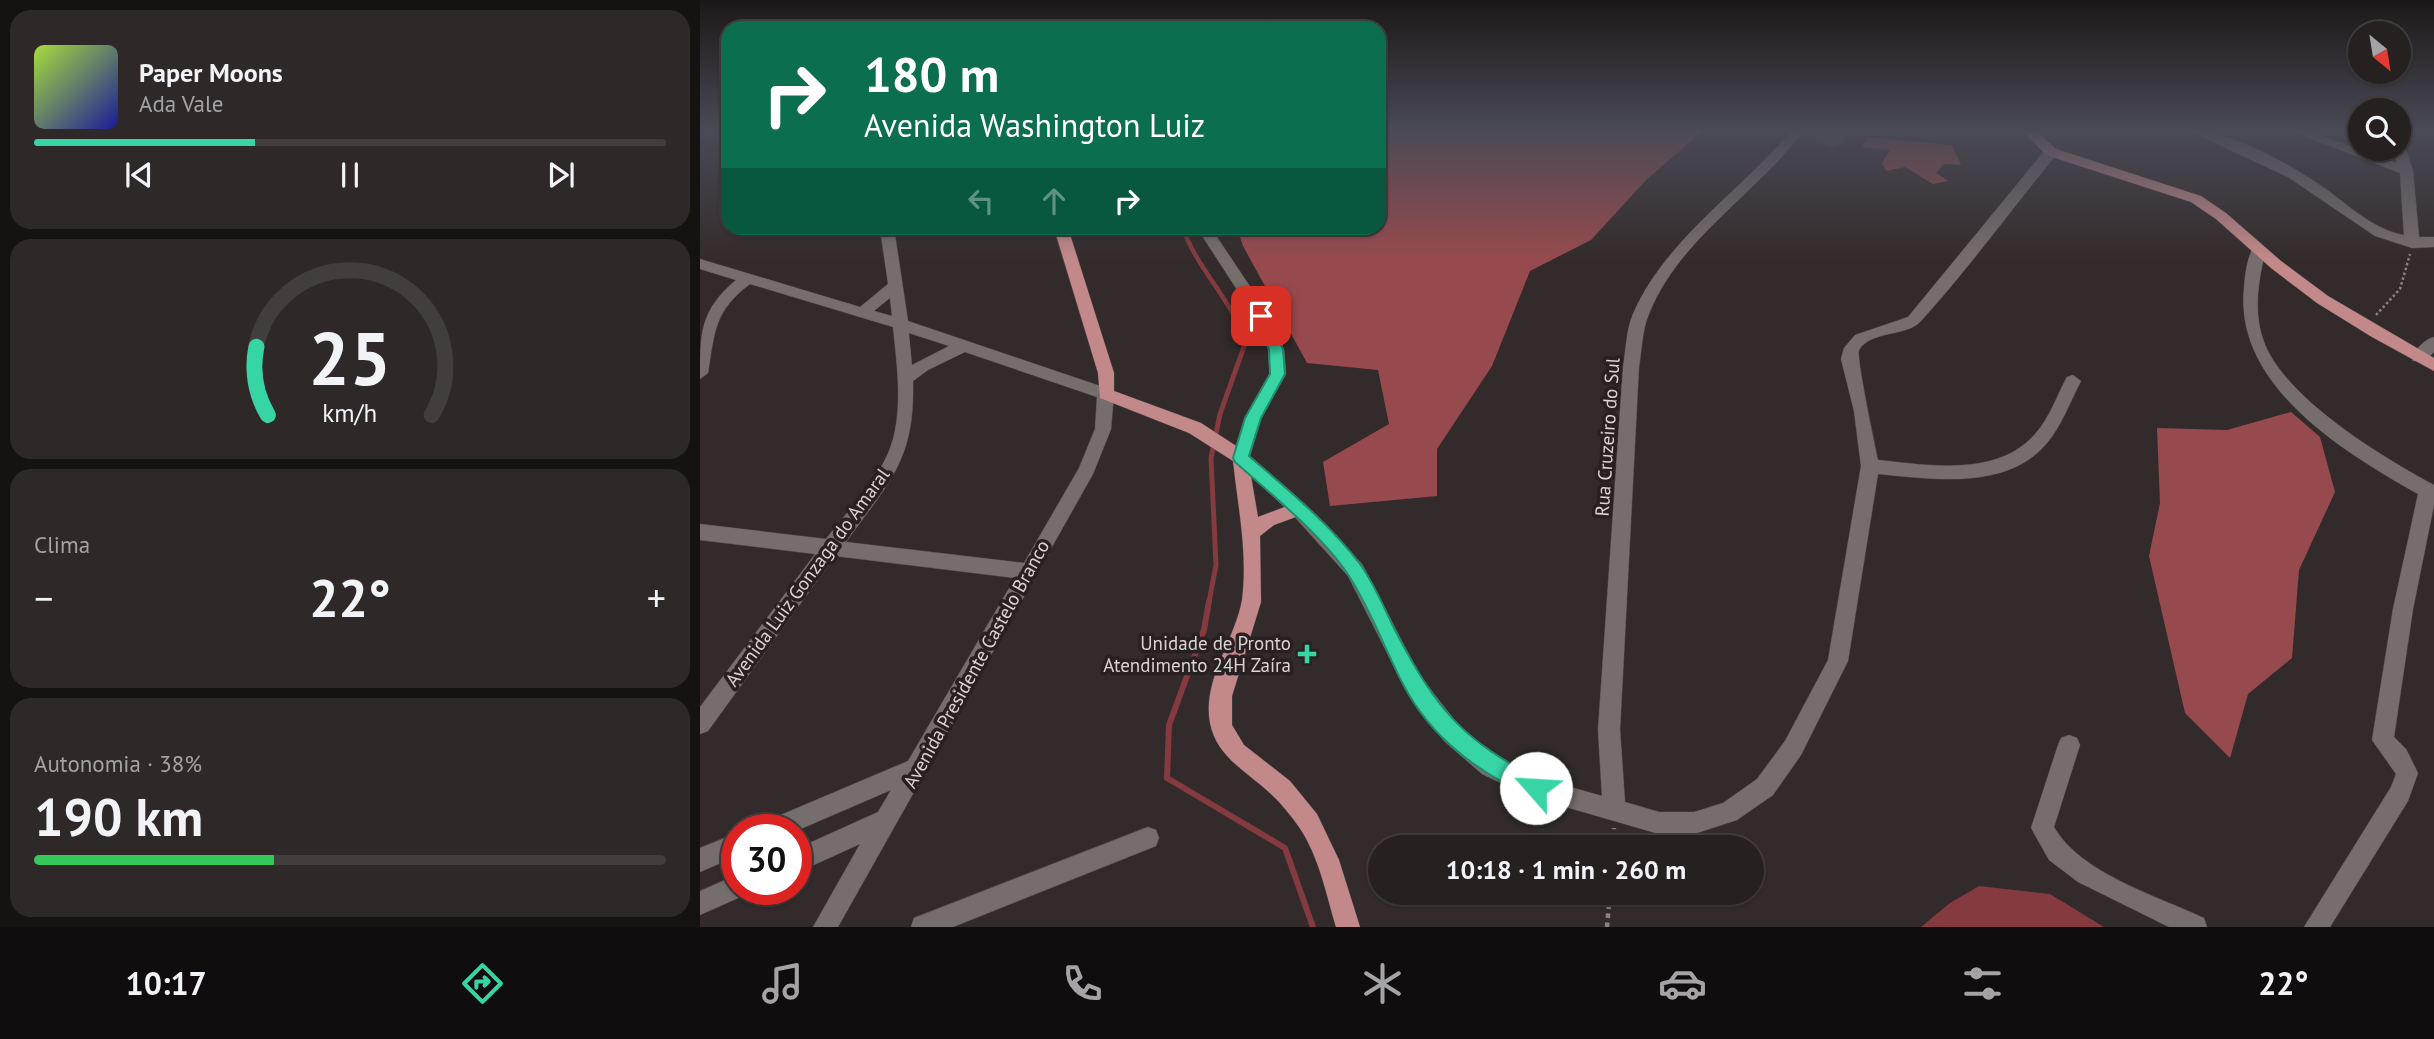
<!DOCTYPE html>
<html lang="pt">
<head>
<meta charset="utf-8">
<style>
	:root { --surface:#262020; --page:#2e2829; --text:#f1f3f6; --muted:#a4a3a5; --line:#423e3e; --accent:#37d4a6 }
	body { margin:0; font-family:"PT Sans",sans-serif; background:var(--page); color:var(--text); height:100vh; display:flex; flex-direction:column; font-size:26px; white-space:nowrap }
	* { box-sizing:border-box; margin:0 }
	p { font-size:23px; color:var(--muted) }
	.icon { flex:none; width:38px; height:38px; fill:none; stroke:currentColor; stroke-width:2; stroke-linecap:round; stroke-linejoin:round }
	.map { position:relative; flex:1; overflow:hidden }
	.details { display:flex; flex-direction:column; gap:10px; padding:10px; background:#151212; width:700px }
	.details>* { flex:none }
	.guide { position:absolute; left:21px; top:21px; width:665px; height:214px; border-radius:21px; box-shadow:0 2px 5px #0004,0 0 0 2px var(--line); background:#0b6e4f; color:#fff; overflow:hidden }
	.needle { width:46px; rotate:150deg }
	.buttons { position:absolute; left:1648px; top:21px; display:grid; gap:14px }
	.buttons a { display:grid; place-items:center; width:63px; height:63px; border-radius:50%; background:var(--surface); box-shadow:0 2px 5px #0004,0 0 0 2px var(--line); font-size:35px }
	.speed { position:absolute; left:21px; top:814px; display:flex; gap:14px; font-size:35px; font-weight:700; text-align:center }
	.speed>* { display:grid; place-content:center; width:91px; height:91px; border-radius:50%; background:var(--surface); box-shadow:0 2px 5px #0004,0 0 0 2px var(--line); line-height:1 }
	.speed .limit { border:10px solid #d22; background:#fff; color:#111 }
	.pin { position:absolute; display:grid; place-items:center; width:60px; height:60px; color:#fff; margin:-30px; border-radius:14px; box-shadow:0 4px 10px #0006 }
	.me { position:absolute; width:77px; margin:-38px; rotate:296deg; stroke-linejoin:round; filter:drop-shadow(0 0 5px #0008) }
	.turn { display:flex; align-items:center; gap:24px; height:147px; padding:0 28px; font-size:32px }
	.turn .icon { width:91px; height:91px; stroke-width:2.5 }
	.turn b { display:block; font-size:49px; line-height:60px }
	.lanes { display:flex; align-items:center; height:66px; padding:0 28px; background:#0003; justify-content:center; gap:35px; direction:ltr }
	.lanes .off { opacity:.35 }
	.big { font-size:52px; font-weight:700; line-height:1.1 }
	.details .widget { flex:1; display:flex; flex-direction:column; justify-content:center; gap:10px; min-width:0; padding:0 24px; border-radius:21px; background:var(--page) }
	.details .dial { align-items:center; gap:0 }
	.dial svg { height:182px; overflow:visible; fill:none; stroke:var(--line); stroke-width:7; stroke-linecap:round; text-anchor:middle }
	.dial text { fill:var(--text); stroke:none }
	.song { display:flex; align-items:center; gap:21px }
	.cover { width:84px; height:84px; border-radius:10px; background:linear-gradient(135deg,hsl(80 70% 55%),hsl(240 70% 35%)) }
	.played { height:7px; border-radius:4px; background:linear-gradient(90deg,var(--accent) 35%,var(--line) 35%) }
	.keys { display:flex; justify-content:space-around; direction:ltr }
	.heat { display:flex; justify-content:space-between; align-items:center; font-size:38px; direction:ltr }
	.charge { height:10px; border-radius:5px; background:linear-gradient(90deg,#34c759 38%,var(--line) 0) }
	.trip { position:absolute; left:668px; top:835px; width:396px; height:70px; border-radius:35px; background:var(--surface); box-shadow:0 2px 5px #0004,0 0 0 2px var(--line); font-weight:700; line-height:70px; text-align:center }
	.tabs { display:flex; height:112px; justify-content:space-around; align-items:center; background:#0f0d0d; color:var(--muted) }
	.tabs .icon { width:49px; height:49px }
	.tabs .on { color:var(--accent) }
	.tabs b { font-size:32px; color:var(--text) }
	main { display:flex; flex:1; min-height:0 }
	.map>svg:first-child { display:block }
</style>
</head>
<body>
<main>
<section class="details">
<div class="widget">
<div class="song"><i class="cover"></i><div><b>Paper Moons</b><p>Ada Vale</p></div></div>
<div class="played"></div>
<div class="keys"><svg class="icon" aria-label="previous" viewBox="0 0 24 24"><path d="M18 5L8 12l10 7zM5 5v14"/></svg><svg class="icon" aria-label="pause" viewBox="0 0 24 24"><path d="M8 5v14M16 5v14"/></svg><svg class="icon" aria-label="next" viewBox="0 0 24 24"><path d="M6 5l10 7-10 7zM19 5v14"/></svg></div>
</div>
<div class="widget dial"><svg viewBox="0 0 100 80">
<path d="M14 69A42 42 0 1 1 86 69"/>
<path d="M14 69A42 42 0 0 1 9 39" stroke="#37d4a6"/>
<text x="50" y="56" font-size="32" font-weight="700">25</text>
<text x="50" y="72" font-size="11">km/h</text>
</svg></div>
<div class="widget"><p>Clima</p>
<div class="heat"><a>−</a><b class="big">22°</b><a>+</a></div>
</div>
<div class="widget"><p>Autonomia · 38%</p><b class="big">190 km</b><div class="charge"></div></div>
</section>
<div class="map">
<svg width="1734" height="927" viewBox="0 0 1734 927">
	<rect width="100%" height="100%" fill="#332b2b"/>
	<!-- forest -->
	<g fill="#974a4e">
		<path d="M679 130H1004L947 179 891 240 830 271 792 366 737 449V496L630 506 623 462 689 424 678 370 607 363 543 246 537 228H679Z"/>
		<path d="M1168 137 1252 145 1261 165 1244 164 1236 173 1249 181 1233 184 1205 167 1186 171 1182 163 1190 150 1162 147Z"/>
		<path d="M1591 412 1620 437 1635 492 1599 570 1592 658 1548 694 1530 758 1485 713 1449 556 1460 503 1457 428 1527 430Z"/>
	</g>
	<!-- water -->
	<path fill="#843a3e" d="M1279 886 1350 894 1404 927H1221L1250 903Z"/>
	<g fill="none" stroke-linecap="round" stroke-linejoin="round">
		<!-- stream-far2 -->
		<path stroke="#843a3e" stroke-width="4.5" d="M483 228C497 270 532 298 544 341"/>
		<!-- stream-far1 -->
		<path stroke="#843a3e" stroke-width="5" d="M509 602 516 565 511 458 520 414 545 344 544 339"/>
		<!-- stream -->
		<path stroke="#843a3e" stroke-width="6" d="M509 601 504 630 469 725 467 778 585 848 613 927"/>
	</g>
	<!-- building -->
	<path fill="#534a4a" d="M1125 130 1143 136 1144 144 1131 148 1117 143 1115 135Z"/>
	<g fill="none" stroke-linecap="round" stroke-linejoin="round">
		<defs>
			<g id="minor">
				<path d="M1092 130H1104C1057 194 979 238 949 314 942 330 942 350 939 367L920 730 925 802 959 812H994L1023 803 1057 779 1085 741 1128 660 1161 466 1154 411 1141 359 1144 348 1155 335 1208 317 1346 149 1351 148 1357 152 1356 155C1311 210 1269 268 1221 321 1207 337 1171 330 1159 350 1156 357 1175 445 1178 460 1228 465 1298 478 1336 433 1350 417 1357 395 1367 377L1373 375 1381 381C1370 402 1362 425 1347 443 1307 491 1232 479 1178 474L1148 661 1101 755 1073 795 1037 820 994 834H959L828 796 782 774 744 741 706 690 648 576 592 514 532 458 545 418 570 374 568 349 554 316 497 228H511L569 315 584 349 586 374 561 418 550 456 604 504 662 564 720 676 760 727 798 758 839 778 902 796 898 730 923 367C926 350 926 330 933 314 966 238 1041 192 1092 130Z"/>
				<path d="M1487 130C1531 130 1594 166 1630 192 1652 209 1676 230 1704 235L1700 173 1588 130H1605L1697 163 1693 149H1699V143L1704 144 1713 171 1719 237H1734V247L1712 248 1675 236 1588 177Z"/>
				<path d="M180 228H194L208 321 412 390 414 394 411 429 393 474 138 927H113L160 844 96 873V849L178 812 191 790 96 831 61 830 64 822 208 761 315 578 135 556 8 731 0 734V707L115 554 0 540V524L126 539C146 513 177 481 189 451 204 414 197 366 193 327L50 284C14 311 15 331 8 373L0 379C0 333 0 310 36 280L0 269V259L160 307 188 284ZM190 298 192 316 174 311ZM209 333 249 346 212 365ZM265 352 397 397 395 429 379 468 324 563 146 542C190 481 215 460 213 381L228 370Z"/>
				<path d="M1559 244 1566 249C1559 277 1553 310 1563 339 1582 397 1682 457 1734 485V505L1713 609 1694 737 1706 749 1718 773 1708 801 1630 927H1604L1691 787 1696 774 1672 740 1693 609 1718 494C1644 452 1534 386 1544 288 1545 274 1547 258 1554 246Z"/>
				<path d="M1734 337V352L1725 361H1713L1711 357C1716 349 1725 339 1734 337Z"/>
				<path d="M1369 735 1377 738 1380 745 1354 827C1380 873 1457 896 1504 918L1507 927H1469L1378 882 1349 860 1331 828 1358 745 1361 738Z"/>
				<path d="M448 827 456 830 459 838 456 846 253 927H211L214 918Z"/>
				<path d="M37 833V856L0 872V848Z"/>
				<path d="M37 875V889H48L45 895 0 915V891Z"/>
			</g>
			<g id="major">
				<path d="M1322 130H1335L1356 149 1501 196 1526 213 1581 261 1628 296 1734 358V371L1672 337 1617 303 1571 268 1516 219 1491 202 1346 155Z"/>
				<path d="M354 228H368L414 373V391L501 423 547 453 558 517 598 502 604 504 607 509 604 514 574 525 560 536 561 602 532 696V725L544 745 590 781 617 814 639 860 660 927H636C626 894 619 856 599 827 591 816 582 804 571 794 548 772 517 758 510 723 502 680 535 640 542 600 548 554 538 507 533 461L489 433 400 398 398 373Z"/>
			</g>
		</defs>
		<!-- minor casing -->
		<use href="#minor" stroke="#504949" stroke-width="1"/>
		<!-- major casing -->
		<use href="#major" stroke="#504949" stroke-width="1"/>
		<!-- path-far1 -->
		<path stroke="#8a8383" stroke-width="2.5" stroke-dasharray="2.5 2.5" stroke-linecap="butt" d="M1676 315 1700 289 1710 254"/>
		<!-- path -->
		<g stroke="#8a8383" stroke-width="4.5" stroke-dasharray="4.5 4.5" stroke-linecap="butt">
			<path d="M913 847 914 828"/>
			<path d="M907 927 910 892"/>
		</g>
		<!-- minor -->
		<use href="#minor" fill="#766d6d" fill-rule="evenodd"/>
		<!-- major -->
		<use href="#major" fill="#c3898a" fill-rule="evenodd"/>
	</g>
	<!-- sky -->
	<linearGradient id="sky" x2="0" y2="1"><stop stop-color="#1c1818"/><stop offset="0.5" stop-color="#4a4a55"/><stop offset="1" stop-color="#4a4a55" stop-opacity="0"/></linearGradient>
	<rect width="1734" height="260" fill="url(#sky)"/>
	<!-- route -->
	<path fill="#37d4a6" stroke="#248a6c" stroke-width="2" d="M561 311 568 316 583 349 585 374 561 418 549 456C587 489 629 523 660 564 674 583 684 608 695 630 736 709 762 741 843 781L846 788 843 795 836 798C782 776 732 739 704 686 685 650 671 610 649 576 624 537 570 493 535 462L533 458 545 418 570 374 569 349 554 316Z"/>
	<!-- markers -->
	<path fill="#37d4a6" stroke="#292121" stroke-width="2.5" d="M603.5 643.5h7v7h7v7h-7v7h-7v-7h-7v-7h7z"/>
	<g text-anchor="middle" stroke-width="7" stroke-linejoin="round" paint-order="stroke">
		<!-- street labels -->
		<g font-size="19" fill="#dad4d4" stroke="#292121">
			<text transform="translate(907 437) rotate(-86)" y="7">Rua Cruzeiro do Sul</text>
			<text transform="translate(107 577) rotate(-54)" y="7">Avenida Luiz Gonzaga do Amaral</text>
			<text transform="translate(276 664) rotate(-61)" y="7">Avenida Presidente Castelo Branco</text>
		</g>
		<!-- poi labels -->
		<g font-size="19" fill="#dad4d4" stroke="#292121" text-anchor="end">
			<text x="591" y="650">Unidade de Pronto<tspan x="591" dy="22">Atendimento 24H Zaíra</tspan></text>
		</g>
	</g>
</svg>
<div class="buttons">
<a><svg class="needle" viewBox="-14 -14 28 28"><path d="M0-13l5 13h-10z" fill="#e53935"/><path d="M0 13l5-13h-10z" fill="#a4a3a5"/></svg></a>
<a><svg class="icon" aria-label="search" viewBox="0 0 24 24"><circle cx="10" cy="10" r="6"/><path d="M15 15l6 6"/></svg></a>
</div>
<div class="speed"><div class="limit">30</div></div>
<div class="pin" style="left:561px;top:316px;background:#d93025"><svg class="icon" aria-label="arrive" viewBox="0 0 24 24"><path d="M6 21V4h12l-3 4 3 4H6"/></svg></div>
<svg class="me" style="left:836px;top:788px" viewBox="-20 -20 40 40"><circle r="19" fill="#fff"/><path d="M0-13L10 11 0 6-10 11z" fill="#37d4a6"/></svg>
<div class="trip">10:18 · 1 min · 260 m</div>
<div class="guide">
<div class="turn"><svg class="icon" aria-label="right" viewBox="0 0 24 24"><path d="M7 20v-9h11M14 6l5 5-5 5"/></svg><div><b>180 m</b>Avenida Washington Luiz</div></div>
<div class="lanes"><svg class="icon off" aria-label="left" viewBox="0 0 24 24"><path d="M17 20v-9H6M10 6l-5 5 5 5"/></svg><svg class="icon off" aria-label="ahead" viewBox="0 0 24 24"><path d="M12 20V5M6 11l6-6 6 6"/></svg><svg class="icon" aria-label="right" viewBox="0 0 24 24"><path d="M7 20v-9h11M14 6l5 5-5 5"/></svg></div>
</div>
</div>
</main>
<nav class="tabs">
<b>10:17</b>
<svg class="icon on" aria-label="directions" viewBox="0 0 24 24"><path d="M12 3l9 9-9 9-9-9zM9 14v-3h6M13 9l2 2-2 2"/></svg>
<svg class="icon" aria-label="music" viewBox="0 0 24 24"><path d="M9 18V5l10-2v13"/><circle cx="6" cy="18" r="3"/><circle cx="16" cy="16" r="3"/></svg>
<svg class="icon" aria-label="phone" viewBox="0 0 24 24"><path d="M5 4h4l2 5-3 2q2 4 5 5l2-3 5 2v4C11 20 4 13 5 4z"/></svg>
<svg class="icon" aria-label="climate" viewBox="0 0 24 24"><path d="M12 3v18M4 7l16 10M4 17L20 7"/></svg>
<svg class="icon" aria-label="car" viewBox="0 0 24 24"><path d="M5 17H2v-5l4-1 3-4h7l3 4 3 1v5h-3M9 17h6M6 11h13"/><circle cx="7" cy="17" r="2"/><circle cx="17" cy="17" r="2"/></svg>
<svg class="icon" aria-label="filters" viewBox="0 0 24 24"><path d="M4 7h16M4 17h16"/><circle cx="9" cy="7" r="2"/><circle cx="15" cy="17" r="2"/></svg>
<b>22°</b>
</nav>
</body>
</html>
